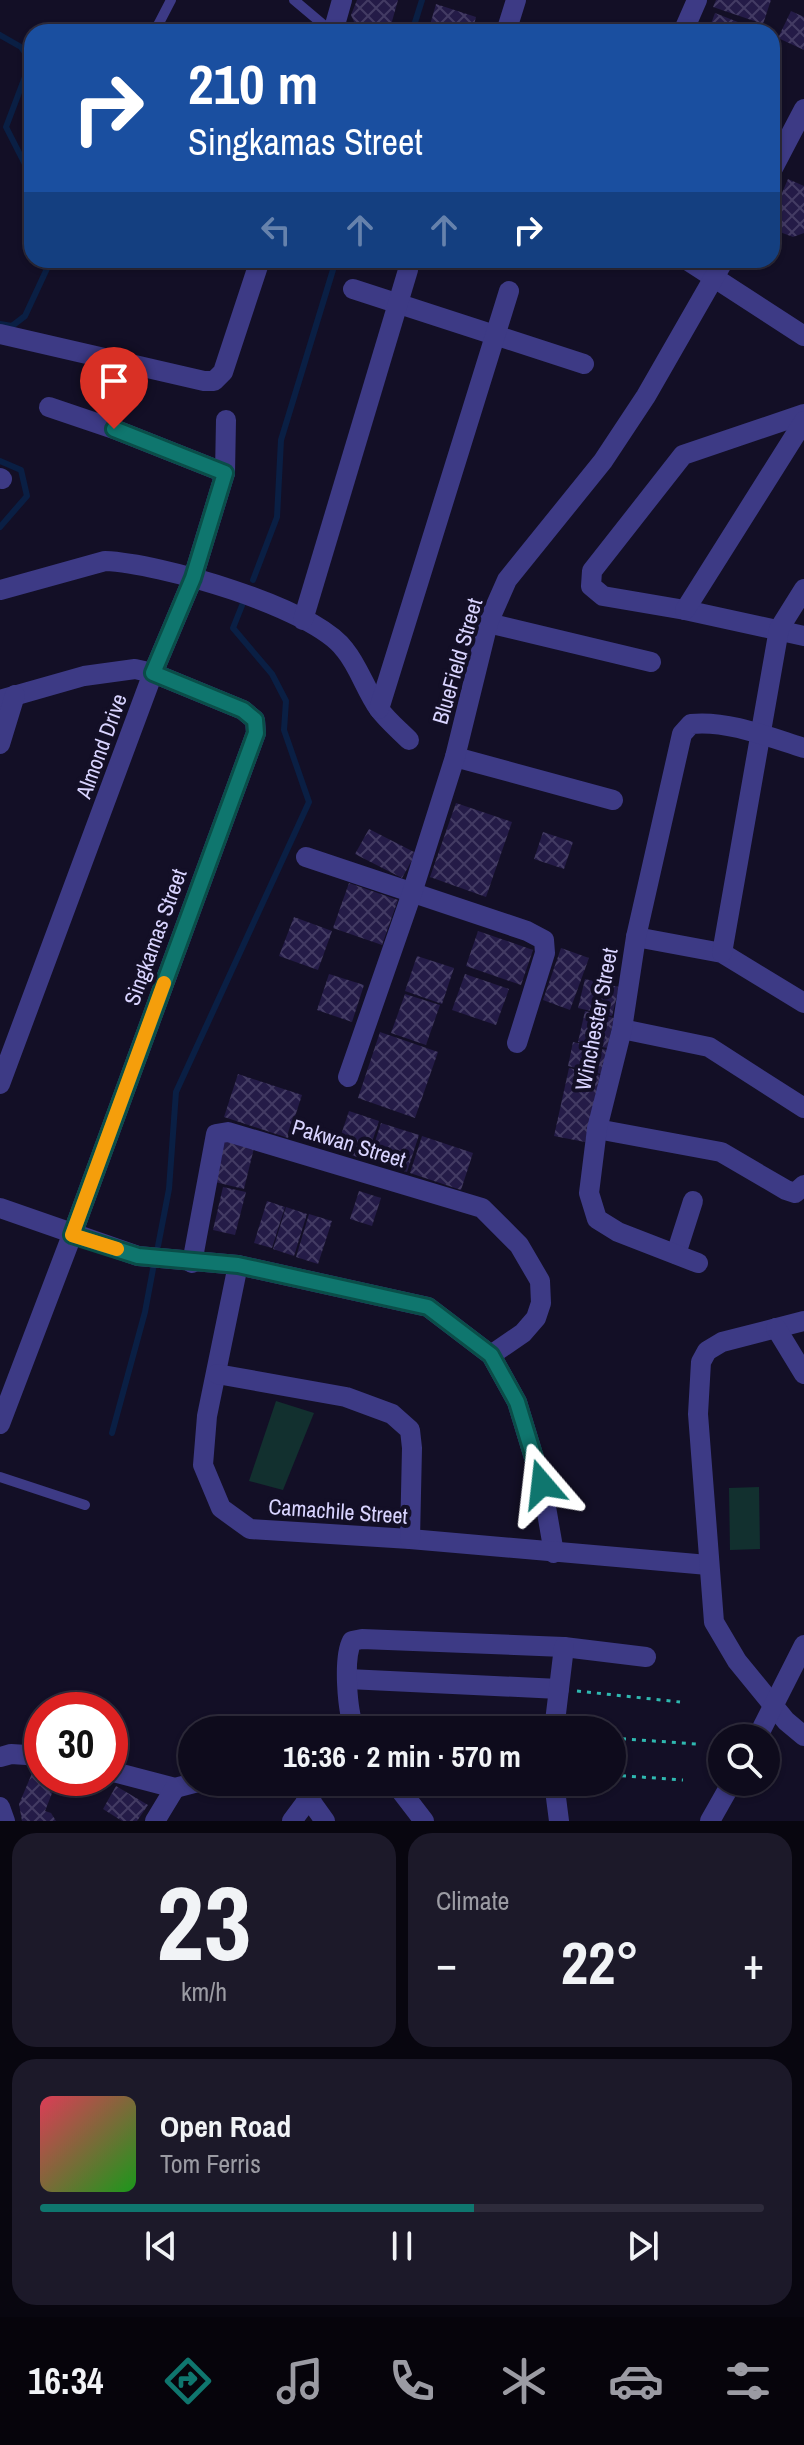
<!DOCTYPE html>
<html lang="en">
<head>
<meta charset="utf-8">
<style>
	:root { --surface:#0e0b1c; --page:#1c1929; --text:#f1f3f6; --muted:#9b9ba3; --line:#2e2b3b; --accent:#0f766e }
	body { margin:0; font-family:"Archivo Narrow",sans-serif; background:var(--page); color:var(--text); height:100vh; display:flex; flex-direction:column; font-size:30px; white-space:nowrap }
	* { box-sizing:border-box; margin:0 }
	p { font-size:26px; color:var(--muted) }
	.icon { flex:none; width:44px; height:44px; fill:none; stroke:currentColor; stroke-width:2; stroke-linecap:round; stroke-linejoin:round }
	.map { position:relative; height:1821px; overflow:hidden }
	.drawer { display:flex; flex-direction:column; gap:12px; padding:12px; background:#08060f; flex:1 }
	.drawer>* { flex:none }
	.hud { position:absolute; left:24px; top:24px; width:756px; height:244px; border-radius:24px; box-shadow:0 2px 6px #0004,0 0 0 2px var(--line); background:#1a4fa0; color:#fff; overflow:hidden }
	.fabs { position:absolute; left:708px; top:1724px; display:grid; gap:16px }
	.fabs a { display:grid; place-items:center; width:72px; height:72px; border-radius:50%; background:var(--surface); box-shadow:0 2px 6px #0004,0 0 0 2px var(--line); font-size:40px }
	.speed { position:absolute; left:24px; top:1692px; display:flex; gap:16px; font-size:40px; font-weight:700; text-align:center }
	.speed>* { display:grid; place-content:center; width:104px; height:104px; border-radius:50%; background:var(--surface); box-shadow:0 2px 6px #0004,0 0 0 2px var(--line); line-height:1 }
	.speed .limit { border:12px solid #d22; background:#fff; color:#111 }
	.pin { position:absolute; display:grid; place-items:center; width:68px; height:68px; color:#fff; margin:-82px -34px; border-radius:50% 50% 50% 0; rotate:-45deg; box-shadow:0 0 8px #0007 }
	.pin .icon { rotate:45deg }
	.me { position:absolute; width:88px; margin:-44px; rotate:343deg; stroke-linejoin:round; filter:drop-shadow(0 0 6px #0008) }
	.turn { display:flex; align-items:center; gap:28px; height:168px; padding:0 32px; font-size:36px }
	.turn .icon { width:104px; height:104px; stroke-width:2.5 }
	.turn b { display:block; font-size:56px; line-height:68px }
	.lanes { display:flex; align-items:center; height:76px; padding:0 32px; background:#0003; justify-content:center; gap:40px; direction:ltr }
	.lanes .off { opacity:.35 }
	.big { font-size:60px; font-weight:800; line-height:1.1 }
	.drawer .tile { flex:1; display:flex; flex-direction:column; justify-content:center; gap:12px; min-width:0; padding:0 28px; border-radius:24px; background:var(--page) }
	.drawer .dial { align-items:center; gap:0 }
	.dial b { font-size:104px; line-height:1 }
	.song { display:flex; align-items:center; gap:24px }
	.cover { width:96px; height:96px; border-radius:12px; background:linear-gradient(135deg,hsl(350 70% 55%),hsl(120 70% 35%)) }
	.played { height:8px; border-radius:4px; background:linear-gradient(90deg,var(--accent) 60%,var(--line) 60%) }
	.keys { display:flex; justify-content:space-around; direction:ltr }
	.heat { display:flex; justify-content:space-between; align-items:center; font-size:44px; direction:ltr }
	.drawer .tiles { flex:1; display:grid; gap:12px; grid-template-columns:1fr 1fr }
	.tile:last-child { grid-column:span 2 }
	.trip { position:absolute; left:178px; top:1716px; width:448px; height:80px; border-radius:40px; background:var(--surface); box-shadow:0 2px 6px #0004,0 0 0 2px var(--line); font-weight:800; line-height:80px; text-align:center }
	.dock { display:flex; height:128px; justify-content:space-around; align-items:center; background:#06040b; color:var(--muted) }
	.dock .icon { width:56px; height:56px }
	.dock .on { color:var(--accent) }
	.dock b { font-size:36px; color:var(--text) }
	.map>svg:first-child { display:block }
</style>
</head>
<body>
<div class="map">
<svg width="804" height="1821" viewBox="0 0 804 1821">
	<defs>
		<pattern id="building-cross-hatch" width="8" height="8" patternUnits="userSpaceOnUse" patternTransform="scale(2)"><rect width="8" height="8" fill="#241b47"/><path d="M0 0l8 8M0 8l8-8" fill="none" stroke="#433b63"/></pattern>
	</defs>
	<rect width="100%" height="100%" fill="#130f26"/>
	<!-- garden -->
	<g fill="#12302f">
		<path d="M276 1401 314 1413 283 1490 249 1481Z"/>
		<path d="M759 1487 760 1549 730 1550 729 1488Z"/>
	</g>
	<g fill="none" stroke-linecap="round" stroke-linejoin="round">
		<!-- stream -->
		<g stroke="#0a1f44" stroke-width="6">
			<path d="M412 32 422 0"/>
			<path d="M0 35 21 47 31 61 6 127 32 178"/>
			<path d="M0 324 12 326 25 316 51 260"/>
			<path d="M0 461 21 470 27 496 0 527"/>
			<path d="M253 580 277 517 281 440 336 260"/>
			<path d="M158 1246 169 1189 176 1092 309 802 284 730 286 701 272 674 233 628 243 603"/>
			<path d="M112 1433 145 1312 153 1269"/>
		</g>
	</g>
	<!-- building -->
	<g fill="url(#building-cross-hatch)">
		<path d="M357 0H398L389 32 358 31 351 15Z"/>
		<path d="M716 0H771L763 24 713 7Z"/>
		<path d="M436 4 476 17 472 32H428Z"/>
		<path d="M791 11 804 17V50L778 38Z"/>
		<path d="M715 13 743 24 740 32H708Z"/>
		<path d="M788 179 804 186V233L793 237 772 229V216Z"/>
		<path d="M456 803 512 822 486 897 430 877Z"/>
		<path d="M369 829 416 853 402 878 355 854Z"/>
		<path d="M543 832 573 842 564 869 534 859Z"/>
		<path d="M349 883 398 900 382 945 333 928Z"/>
		<path d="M294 917 332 931 318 970 279 956Z"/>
		<path d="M478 931 533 950 521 985 466 966Z"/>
		<path d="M561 948 589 958 570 1010 543 1000Z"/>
		<path d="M417 956 454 968 442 1004 405 991Z"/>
		<path d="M329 974 364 985 352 1022 317 1010Z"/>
		<path d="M465 974 509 989 496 1025 452 1010Z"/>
		<path d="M585 979 619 987 612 1016 578 1008Z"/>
		<path d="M405 994 440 1005 426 1045 391 1033Z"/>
		<path d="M585 1011 614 1018 607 1048 578 1042Z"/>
		<path d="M380 1032 438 1052 415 1118 358 1098Z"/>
		<path d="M573 1042 607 1050 601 1074 568 1066Z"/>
		<path d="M569 1068 600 1075 585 1142 554 1136Z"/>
		<path d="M238 1074 302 1095 288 1138 224 1117Z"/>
		<path d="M349 1111 379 1121 366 1160 336 1150Z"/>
		<path d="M381 1123 419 1135 407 1172 369 1160Z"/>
		<path d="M422 1136 473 1153 461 1190 410 1173Z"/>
		<path d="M224 1141 254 1148 244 1189 215 1182Z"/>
		<path d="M223 1187 246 1192 235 1235 213 1230Z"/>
		<path d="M359 1191 381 1198 372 1226 350 1219Z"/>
		<path d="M267 1201 285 1207 272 1248 254 1243Z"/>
		<path d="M286 1207 307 1214 294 1256 273 1249Z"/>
		<path d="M309 1214 332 1221 318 1264 296 1257Z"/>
		<path d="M36 1764 42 1766V1778H58L45 1811 51 1813 56 1821H22L19 1804Z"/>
		<path d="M116 1786 148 1805 137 1821H122L103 1809Z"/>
	</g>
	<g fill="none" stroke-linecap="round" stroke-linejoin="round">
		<!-- path -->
		<g stroke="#2fb8b0" stroke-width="3" stroke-dasharray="4 6" stroke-linecap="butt">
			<path d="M577 1691 680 1702"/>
			<path d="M612 1738 696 1744"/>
			<path d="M612 1775 683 1780"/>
		</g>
		<!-- service -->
		<g stroke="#3d3a85" stroke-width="10">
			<path d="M294 0 332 32"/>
			<path d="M157 27 171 0"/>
			<path d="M559 265 561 260"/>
			<path d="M0 1477 85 1505"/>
		</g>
		<!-- minor -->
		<g stroke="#3d3a85" stroke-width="20">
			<path d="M333 32 342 0"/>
			<path d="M506 32 516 0"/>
			<path d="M683 32 697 0"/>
			<path d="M772 170 804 109"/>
			<path d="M687 260 804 336"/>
			<path d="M353 289 584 364"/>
			<path d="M0 334 204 381H214L223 372 260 260"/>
			<path d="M49 407 114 429 225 473"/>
			<path d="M804 414 683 455 592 571 591 586 603 596 685 610 804 636"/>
			<path d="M0 478 2 479"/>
			<path d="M0 590 105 561C159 563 313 607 345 650 359 667 366 691 379 709 387 720 399 730 409 740"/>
			<path d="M685 610 804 421"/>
			<path d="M303 620 408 270"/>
			<path d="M488 623 651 662"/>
			<path d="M0 700 84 676 135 669 153 673 243 710 255 720 256 733 72 1235 0 1424"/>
			<path d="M379 709 509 291"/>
			<path d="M0 744 15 695"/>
			<path d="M455 757 613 800"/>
			<path d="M306 857 527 931 544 940 545 953 517 1043"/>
			<path d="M636 937 722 953 804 1003"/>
			<path d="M722 953 779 629 804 589"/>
			<path d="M622 1029 709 1047 804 1108"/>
			<path d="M348 1077 412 893 455 757 488 623 507 580 603 461 646 396 724 260"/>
			<path d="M0 1084 153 673 193 578 225 473 226 420"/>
			<path d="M597 1129 721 1152 786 1190 795 1193 804 1185"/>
			<path d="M0 1208 138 1256 238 1265 428 1307 491 1355 517 1402 542 1484 554 1553"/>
			<path d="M676 1254 693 1201"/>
			<path d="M192 1263 216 1134 228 1132 482 1208 519 1245 540 1281 541 1303 536 1318 523 1333 491 1355"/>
			<path d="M698 1263 618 1232 597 1219 589 1193 597 1129 622 1029 636 937 682 734 691 724C727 720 769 737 804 748"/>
			<path d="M238 1265 207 1416 203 1465 221 1508 250 1529 410 1539 708 1565"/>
			<path d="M804 1321 722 1342 707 1351 701 1362 698 1414 714 1622 737 1661 786 1721 804 1736"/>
			<path d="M776 1328 804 1374"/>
			<path d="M217 1374 346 1397 392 1414 410 1430 412 1448 410 1539"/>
			<path d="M348 1679 559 1689"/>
			<path d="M353 1724 555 1728"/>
			<path d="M355 1730C347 1712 343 1658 352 1641L362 1639 564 1647 646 1657"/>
			<path d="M554 1730 564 1647"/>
			<path d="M757 1738 804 1645"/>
			<path d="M0 1757 11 1754 42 1756"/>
			<path d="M110 1771 175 1788 198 1782"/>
			<path d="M297 1782 325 1821"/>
			<path d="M394 1782 424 1821"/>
			<path d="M554 1782 559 1821"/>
			<path d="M0 1807 5 1821"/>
			<path d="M155 1821 175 1788"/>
			<path d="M292 1821 321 1782"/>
			<path d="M710 1821 732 1782"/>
		</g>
	</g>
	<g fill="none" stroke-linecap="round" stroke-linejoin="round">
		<defs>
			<path id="route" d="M114 429 225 473 193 578 153 673 243 710 255 720 256 733 72 1235 138 1256 238 1265 428 1307 491 1355 517 1402 542 1484"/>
		</defs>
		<!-- route casing -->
		<use href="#route" stroke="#0a4d48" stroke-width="20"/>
		<!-- route -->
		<use href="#route" stroke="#0f766e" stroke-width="14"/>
		<!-- slow -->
		<path stroke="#f59e0b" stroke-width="14" d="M117 1249 72 1235 164 983"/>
	</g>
	<g text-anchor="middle" stroke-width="8" stroke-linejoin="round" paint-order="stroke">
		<!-- street labels -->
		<g font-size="22" fill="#d9d4ff" stroke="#130f26">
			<text transform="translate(457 661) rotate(-74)" y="8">BlueField Street</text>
			<text transform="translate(101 746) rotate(-70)" y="8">Almond Drive</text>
			<text transform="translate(155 937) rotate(-70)" y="8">Singkamas Street</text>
			<text transform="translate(596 1019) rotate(-79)" y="8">Winchester Street</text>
			<text transform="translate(349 1143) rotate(17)" y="8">Pakwan Street</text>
			<text transform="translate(338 1511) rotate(4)" y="8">Camachile Street</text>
		</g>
	</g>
</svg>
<div class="fabs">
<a><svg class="icon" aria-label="search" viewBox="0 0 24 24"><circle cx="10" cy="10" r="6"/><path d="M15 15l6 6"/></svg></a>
</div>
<div class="speed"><div class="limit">30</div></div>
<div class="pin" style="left:114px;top:429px;background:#d93025"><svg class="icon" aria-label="arrive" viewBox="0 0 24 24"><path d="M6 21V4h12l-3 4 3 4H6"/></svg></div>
<svg class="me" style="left:542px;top:1484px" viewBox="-20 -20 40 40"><path d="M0-17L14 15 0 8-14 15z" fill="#0f766e" stroke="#fff" stroke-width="4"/></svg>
<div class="trip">16:36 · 2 min · 570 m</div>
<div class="hud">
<div class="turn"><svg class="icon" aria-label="right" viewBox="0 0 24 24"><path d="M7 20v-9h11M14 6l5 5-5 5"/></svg><div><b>210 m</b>Singkamas Street</div></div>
<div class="lanes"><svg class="icon off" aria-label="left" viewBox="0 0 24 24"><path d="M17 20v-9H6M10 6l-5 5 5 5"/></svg><svg class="icon off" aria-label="ahead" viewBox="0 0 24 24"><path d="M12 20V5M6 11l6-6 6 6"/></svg><svg class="icon off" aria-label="ahead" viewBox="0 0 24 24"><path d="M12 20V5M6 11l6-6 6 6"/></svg><svg class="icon" aria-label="right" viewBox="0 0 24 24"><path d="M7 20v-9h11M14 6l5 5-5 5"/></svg></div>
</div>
</div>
<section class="drawer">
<div class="tiles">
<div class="tile dial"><b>23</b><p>km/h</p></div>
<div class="tile"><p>Climate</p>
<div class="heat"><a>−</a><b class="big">22°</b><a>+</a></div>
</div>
<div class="tile">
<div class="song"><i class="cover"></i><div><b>Open Road</b><p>Tom Ferris</p></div></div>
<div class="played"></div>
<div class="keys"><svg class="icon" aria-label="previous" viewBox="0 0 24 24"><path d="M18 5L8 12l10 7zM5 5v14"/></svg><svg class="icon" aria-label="pause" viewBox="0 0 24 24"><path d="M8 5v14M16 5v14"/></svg><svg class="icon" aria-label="next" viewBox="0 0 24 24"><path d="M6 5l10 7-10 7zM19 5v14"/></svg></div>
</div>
</div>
</section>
<nav class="dock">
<b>16:34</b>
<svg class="icon on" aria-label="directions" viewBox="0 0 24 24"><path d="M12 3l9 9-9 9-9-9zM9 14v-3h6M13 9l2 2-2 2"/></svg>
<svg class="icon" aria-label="music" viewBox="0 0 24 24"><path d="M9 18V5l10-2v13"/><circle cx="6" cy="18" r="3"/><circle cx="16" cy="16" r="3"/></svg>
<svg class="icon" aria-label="phone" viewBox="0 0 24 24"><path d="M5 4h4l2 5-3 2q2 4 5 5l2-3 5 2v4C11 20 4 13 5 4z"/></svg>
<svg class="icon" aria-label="climate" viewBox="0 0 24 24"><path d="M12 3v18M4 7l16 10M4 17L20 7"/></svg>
<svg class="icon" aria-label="car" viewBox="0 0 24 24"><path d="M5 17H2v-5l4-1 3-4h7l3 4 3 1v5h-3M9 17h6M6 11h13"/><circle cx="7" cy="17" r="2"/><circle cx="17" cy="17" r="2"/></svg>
<svg class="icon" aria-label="filters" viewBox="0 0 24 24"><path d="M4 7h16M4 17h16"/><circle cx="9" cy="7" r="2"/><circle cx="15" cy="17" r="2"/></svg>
</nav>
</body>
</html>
